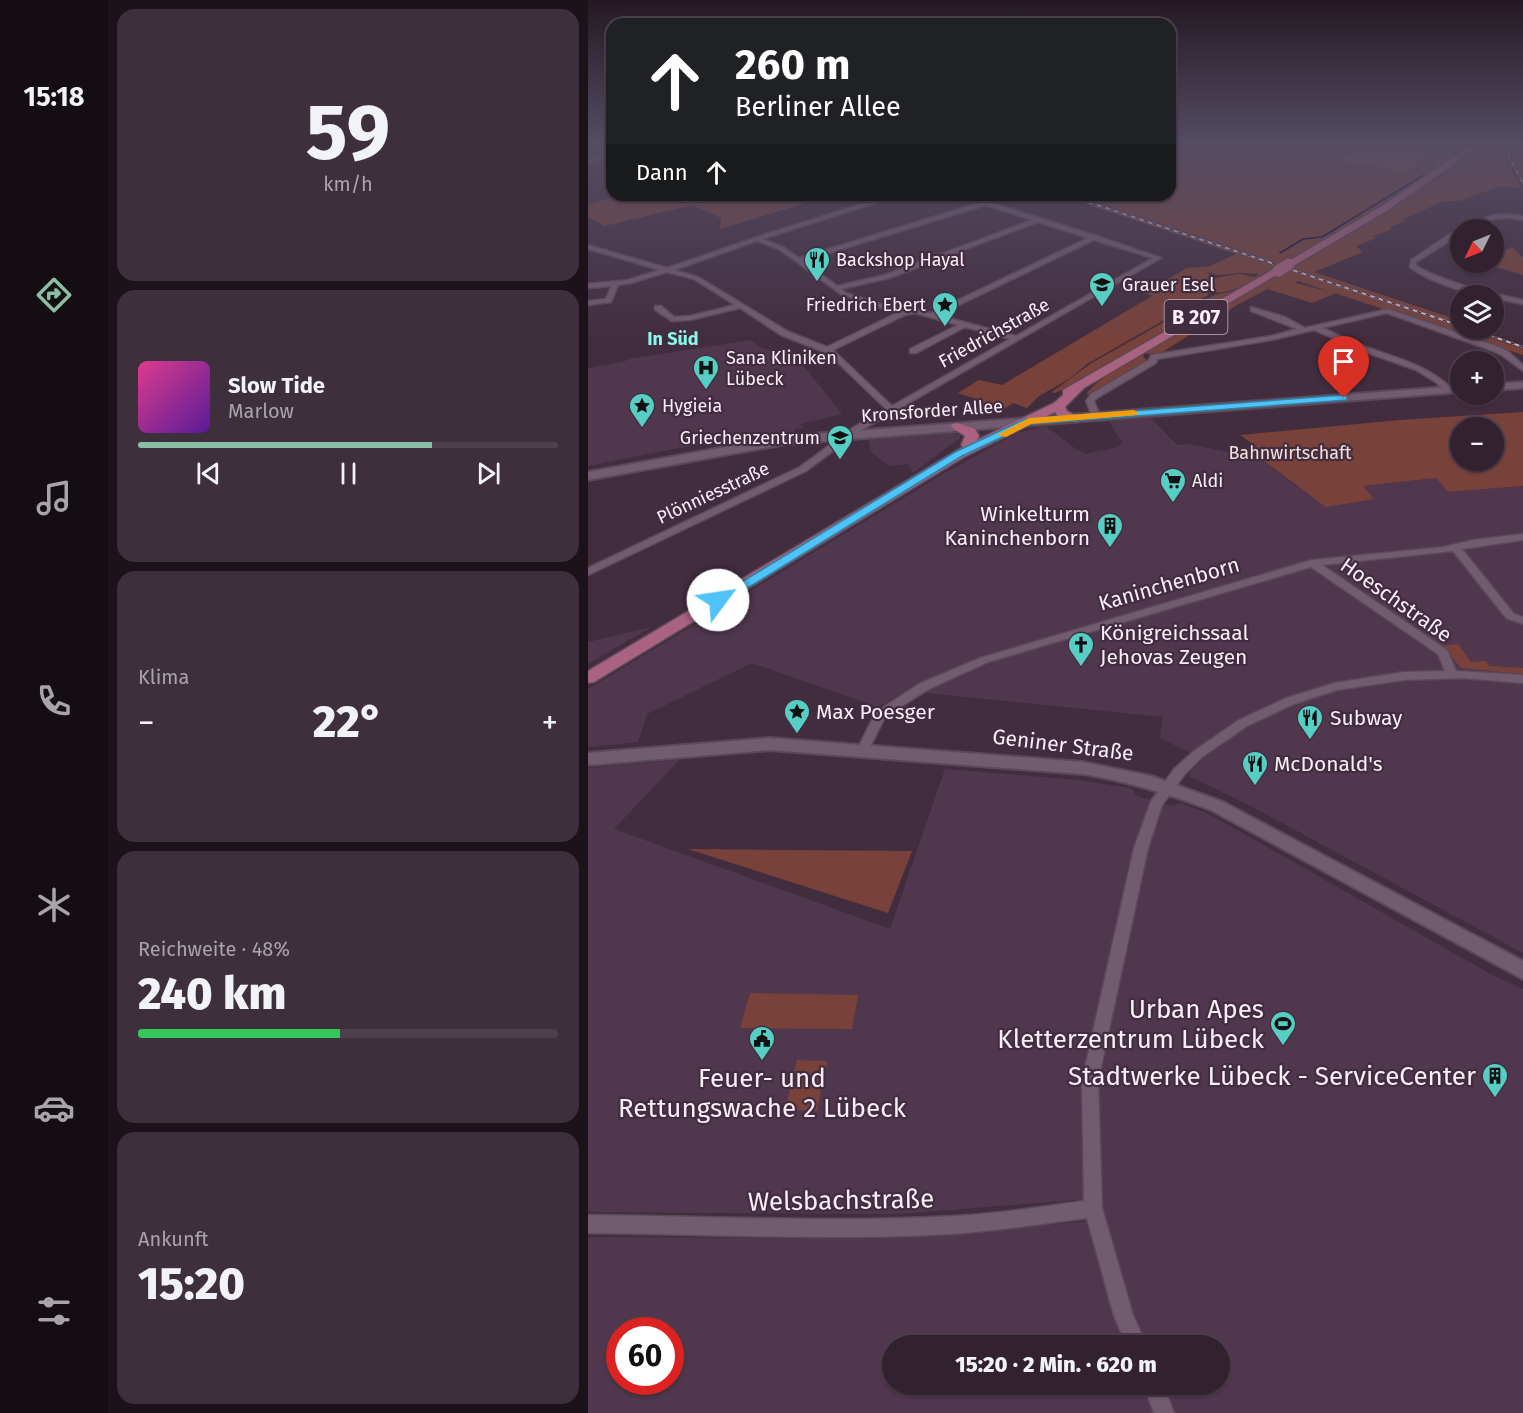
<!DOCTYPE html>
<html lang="de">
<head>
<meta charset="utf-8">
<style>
	:root { --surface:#32222f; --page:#3d2f3b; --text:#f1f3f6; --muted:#a8a4aa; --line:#4d3f4b; --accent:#8abfa5 }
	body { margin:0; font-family:"Fira Sans",sans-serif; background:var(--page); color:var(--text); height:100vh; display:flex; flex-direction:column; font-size:22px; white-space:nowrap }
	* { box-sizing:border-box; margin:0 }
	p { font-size:20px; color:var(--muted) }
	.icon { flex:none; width:33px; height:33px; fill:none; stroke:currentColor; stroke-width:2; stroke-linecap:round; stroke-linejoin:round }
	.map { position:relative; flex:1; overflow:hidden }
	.panel { display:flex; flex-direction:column; gap:9px; padding:9px; background:#1c131a; width:480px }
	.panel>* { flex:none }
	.banner { position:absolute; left:18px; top:18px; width:570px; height:183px; border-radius:18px; box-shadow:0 2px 4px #0004,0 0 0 2px var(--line); background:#202124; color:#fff; overflow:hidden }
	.needle { width:39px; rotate:227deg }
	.buttons { position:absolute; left:862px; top:219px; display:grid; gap:12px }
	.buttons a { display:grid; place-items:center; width:54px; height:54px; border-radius:50%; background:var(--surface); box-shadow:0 2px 4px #0004,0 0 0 2px var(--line); font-size:30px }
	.speed { position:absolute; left:18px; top:1317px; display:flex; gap:12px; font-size:30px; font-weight:700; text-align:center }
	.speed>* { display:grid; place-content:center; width:78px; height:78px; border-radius:50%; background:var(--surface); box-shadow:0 2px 4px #0004,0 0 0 2px var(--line); line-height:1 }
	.speed .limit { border:9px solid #d22; background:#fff; color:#111 }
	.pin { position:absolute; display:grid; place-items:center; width:51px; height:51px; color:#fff; margin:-62px -26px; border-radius:50% 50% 50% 0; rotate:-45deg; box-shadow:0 0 6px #0007 }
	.pin .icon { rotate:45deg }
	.me { position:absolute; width:66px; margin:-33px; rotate:59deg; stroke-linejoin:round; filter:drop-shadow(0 0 4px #0008) }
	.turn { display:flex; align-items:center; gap:21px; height:126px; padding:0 30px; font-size:27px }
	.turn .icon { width:78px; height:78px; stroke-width:2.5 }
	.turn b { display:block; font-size:42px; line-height:51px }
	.then { display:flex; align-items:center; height:57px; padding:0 30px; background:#0003; gap:12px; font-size:22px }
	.big { font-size:45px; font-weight:800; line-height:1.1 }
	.panel .tile { flex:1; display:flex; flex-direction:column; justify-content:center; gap:9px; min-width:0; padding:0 21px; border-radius:18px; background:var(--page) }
	.panel .dial { align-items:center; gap:0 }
	.dial b { font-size:78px; line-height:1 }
	.song { display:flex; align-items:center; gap:18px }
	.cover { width:72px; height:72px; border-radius:9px; background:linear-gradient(135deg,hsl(330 70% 55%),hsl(270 70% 35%)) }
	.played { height:6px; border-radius:3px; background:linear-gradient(90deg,var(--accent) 70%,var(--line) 70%) }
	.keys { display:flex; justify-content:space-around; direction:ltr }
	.heat { display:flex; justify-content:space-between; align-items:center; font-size:33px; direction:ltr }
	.charge { height:9px; border-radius:4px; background:linear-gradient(90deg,#34c759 48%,var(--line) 0) }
	.trip { position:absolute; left:294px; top:1335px; width:348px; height:60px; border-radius:30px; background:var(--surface); box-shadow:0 2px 4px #0004,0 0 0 2px var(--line); font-weight:800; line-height:60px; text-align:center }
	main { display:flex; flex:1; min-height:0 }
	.dock { display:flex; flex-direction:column; width:108px; justify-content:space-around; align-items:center; background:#140e13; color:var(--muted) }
	.dock .icon { width:42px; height:42px }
	.dock .selected { color:var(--accent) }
	.dock b { font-size:27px; color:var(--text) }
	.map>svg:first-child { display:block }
</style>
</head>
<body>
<main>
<nav class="dock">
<b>15:18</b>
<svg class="icon selected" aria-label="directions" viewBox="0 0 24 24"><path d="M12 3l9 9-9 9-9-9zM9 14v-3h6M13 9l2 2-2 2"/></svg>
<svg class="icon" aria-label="music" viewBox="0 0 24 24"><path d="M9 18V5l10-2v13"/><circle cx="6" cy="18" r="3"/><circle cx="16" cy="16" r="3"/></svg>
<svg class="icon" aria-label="phone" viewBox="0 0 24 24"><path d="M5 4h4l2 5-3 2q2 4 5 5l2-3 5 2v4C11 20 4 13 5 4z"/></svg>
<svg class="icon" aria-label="climate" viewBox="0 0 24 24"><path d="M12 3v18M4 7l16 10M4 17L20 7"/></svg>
<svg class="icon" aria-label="car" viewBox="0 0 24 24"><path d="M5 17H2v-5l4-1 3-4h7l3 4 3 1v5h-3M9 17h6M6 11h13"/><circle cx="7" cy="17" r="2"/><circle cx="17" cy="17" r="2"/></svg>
<svg class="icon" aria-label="filters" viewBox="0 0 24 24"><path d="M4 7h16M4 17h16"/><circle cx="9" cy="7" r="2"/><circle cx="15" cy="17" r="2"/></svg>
</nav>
<section class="panel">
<div class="tile dial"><b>59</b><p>km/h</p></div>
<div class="tile">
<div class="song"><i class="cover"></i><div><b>Slow Tide</b><p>Marlow</p></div></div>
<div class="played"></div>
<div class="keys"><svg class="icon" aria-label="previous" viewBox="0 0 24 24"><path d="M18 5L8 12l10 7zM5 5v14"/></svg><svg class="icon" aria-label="pause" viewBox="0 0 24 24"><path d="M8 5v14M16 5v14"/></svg><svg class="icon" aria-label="next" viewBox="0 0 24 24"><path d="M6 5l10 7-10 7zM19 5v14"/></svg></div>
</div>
<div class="tile"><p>Klima</p>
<div class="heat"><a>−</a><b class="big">22°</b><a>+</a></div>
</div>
<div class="tile"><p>Reichweite · 48%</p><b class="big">240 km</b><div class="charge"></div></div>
<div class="tile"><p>Ankunft</p><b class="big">15:20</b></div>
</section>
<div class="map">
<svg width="935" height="1413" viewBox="0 0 935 1413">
	<rect width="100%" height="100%" fill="#422d3f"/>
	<!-- built -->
	<g fill="#50374e" fill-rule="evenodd">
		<path d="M477 195H488L599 232 873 325V328Z"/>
		<path d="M163 340 174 348 211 360 254 414 212 424 215 428 207 429V432L90 448 0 466V368L34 362 42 359Z"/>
		<path d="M563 418 589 445 601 444 640 452 658 448 709 487 769 500 785 499 774 486 848 478 860 492 935 486V953L659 804 601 776 603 771 615 759 572 738 575 717 319 691 290 707 164 663 59 714 50 742 0 747V689L355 474 429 433 458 426 489 450 498 454 529 447 534 443 521 421Z"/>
		<path d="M366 433 372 435V438L325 473 320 464 301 466 283 452 280 439Z"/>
		<path d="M64 627 46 637 0 664V642Z"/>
		<path d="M91 760 26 829 302 929 357 769 491 780 543 788 549 796 583 806 593 803 621 814 906 976 935 989V1413H0V1237L287 1239 517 1220 513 1198 312 1214 0 1212V768ZM32 1330H82V1382H32ZM304 1346H632V1384H304Z"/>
	</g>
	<!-- green -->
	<g fill="#78423b" fill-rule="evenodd">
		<path d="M582 141H785L753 159 755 161 818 171 839 154 833 151 839 147 863 149 864 145 857 141H887L804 201 703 260 708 263 852 177H858L853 176 899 141H921C913 161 924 173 935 189L912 186 871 201H856L815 219 818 221 801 227 805 229 785 236 788 238 768 246 775 252 726 272 873 321V325L488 195H582Z"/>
		<path d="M926 141H935V179L923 162Z"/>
		<path d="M35 195H196L218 203 132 229 133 218 105 205 16 226 0 217V204Z"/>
		<path d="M471 195H477L688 266C672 275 641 299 622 291L627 278 651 274 667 277 671 274 653 273 630 275 618 272 624 276 619 292 620 295 499 364 481 379 451 396 439 408 425 403 416 409 395 410 394 401 370 393 391 380 414 385 564 296 557 293 599 268 622 266 648 254Z"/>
		<path d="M924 247 935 258V275L894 263 906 262V255Z"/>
		<path d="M700 269 935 349V355L710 281 707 283 748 293 724 303 680 289 649 305 573 353 556 354 555 357 560 361 504 395 499 394C501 379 675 280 700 269Z"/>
		<path d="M650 290 494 380 467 393 464 392 502 364 606 305 627 295Z"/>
		<path d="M935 412V486L860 492 848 478 775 486 786 499 738 507 658 448 668 446 652 435 812 420ZM873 428H906V460H873Z"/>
		<path d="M870 644 883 662 898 661 901 666 935 668V674L873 668 855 646Z"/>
		<path d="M100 849 324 851 300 913Z"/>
		<path d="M162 993 270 995 264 1029 152 1028Z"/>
		<path d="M209 1060 239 1061 229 1111 197 1110Z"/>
	</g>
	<!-- forest -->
	<path fill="#99574e" d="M785 141H801L802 144H810V141H841L839 149 834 151 839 154 827 167 818 171 750 161Z"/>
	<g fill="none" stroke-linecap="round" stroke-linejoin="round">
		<!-- stream -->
		<g stroke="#0f1141" stroke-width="1.5">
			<path d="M855 164 886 141"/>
			<path d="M692 253 715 239 734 237 836 175"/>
		</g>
		<defs>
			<g id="street">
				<path d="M845 141H851L854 156 852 166 857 172H853L846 166 848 156Z"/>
				<path d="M24 154V158L0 163V159Z"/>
				<path d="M302 195H311L175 239 195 247 211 258 391 203 369 195H378L509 236 573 258 272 431 218 471 0 575V568L212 467 266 427 298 409 241 354 193 335 152 308 102 320 84 321 67 310V306H73L86 317 102 316 147 305 106 279 79 272 43 283 30 285 23 302 0 305V301L18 299 23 286 0 288V284L40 280 72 270 0 249V245L79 268 172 236ZM398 205 444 220 297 275 249 286 215 261ZM450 222 500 238 343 313 327 309 315 311 258 293 253 289 301 278ZM506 240 565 258 428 336 350 315ZM169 241 191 249 254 295 309 313 239 347 199 331 110 277 86 270ZM327 313 370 325 322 349V353H328L377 327 422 339 304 406 245 350 317 315Z"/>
				<path d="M919 214 935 216V220C922 217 909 217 896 222 888 225 882 230 873 230V234L828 262V266C861 284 899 292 935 300V304L906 298V296C883 296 839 281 822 267L823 260C852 241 883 215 919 214Z"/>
				<path d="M663 307 697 317 717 328 800 309 911 347 921 352 935 365V371L915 356 905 351 799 313 734 328C749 334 763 341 778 347 809 358 839 365 863 388V392H857L849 383 828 370 769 349 726 330 683 340 569 359 568 363 509 398 506 401 512 416 508 419 504 416 498 401 503 394 561 360 563 355 683 336 709 329 663 311Z"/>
				<path d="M935 534V540L874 549 926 614 935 617V624L918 618 865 551 734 565 859 650 868 671 935 675V683L874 678 816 680 749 690 706 704 659 726 614 757 597 774 574 805 560 848 510 1081 514 1208 545 1315 559 1346H539L526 1316 499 1218C454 1224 409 1231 363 1234 242 1241 121 1234 0 1233V1215C121 1216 243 1223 365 1216 409 1214 452 1207 496 1201L494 1081 546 848 563 801 587 768 606 751 651 720 698 698 747 683 816 672 857 671 850 654 723 567 400 662 339 690 297 717 279 753H271L269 750 288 712 331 684 392 658 724 560 856 547 885 540Z"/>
				<path d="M555 1384H575L586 1413H566Z"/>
			</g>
			<g id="secondary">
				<path d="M935 382V388L906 390V384Z"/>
				<path d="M873 386V392L198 444 0 480V472L198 436Z"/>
				<path d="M182 738 495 762 563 776 635 802 935 961V979L623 810C581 794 539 781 495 774L182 750 0 765V753Z"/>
			</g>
			<g id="primary">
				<path d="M889 141H899L800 210 705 266 696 264 794 206Z"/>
				<path d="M686 269 695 271 496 388 477 407 479 411 493 418 492 421 487 422 470 417 467 412 376 457 6 682 0 683V671L375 447 373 445 377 436 363 427 364 424 369 423 387 429 391 436 389 440 466 403 475 395V390Z"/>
			</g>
		</defs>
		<!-- street casing -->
		<use href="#street" stroke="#5b4958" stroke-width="3"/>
		<!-- secondary casing -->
		<use href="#secondary" stroke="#5b4958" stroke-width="4"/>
		<!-- primary casing -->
		<use href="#primary" stroke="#5b4958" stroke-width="3"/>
		<!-- street -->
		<use href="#street" fill="#725b6f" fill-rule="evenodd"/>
		<!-- secondary -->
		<use href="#secondary" fill="#725b6f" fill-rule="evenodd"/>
		<!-- primary -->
		<use href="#primary" fill="#a9627f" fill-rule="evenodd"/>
		<defs>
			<g id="rail">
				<path d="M923 141 921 158 935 183"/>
				<path d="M479 195 873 326"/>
				<path d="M880 328 935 347"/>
			</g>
		</defs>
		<!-- rail casing -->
		<use href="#rail" stroke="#c6b5c3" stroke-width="2"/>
		<!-- rail -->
		<use href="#rail" stroke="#422d3f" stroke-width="1.5" stroke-dasharray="4.5" stroke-linecap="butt"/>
		<defs>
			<path id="primary-bridge" d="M690 271 701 264"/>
		</defs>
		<!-- primary-bridge casing -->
		<use href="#primary-bridge" stroke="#5b4958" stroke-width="13" stroke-linecap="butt"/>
		<!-- primary-bridge -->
		<use href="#primary-bridge" stroke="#a9627f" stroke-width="11"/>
	</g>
	<!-- sky -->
	<linearGradient id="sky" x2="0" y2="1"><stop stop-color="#241923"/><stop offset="0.42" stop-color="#544c63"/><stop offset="1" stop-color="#544c63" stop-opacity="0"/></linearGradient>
	<rect width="935" height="339" fill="url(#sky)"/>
	<!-- route -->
	<path fill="#4fc3f7" stroke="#337fa1" stroke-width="1.5" d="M756 395 759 396V400L442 424 374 456 135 603H126L124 600 367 452 437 419Z"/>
	<!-- slow -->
	<path fill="#f59e0b" d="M546 410 550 413 549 415 443 424 418 437 409 435 441 418Z"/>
	<!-- icons -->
	<defs>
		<symbol id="restaurant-pin" viewBox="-11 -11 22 30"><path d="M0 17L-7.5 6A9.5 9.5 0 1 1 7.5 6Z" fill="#56cec4" stroke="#422d3f"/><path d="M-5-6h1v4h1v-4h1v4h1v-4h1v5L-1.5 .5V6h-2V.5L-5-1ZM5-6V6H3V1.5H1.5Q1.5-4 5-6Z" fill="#111"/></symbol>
		<symbol id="school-pin" viewBox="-11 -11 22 30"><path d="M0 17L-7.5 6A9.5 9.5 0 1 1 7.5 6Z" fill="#56cec4" stroke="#422d3f"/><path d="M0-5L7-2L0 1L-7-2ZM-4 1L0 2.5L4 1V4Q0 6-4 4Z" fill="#111"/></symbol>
		<symbol id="sight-pin" viewBox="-11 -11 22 30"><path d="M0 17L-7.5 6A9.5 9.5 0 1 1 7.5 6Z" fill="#56cec4" stroke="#422d3f"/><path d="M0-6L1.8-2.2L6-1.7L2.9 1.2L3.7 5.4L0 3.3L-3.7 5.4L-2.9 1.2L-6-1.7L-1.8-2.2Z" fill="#111"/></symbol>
		<symbol id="hospital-pin" viewBox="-11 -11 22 30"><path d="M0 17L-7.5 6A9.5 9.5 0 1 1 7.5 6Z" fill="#56cec4" stroke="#422d3f"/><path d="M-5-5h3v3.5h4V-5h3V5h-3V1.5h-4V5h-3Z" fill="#111"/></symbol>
		<symbol id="supermarket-pin" viewBox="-11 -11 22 30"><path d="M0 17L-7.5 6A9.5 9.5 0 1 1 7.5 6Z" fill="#56cec4" stroke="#422d3f"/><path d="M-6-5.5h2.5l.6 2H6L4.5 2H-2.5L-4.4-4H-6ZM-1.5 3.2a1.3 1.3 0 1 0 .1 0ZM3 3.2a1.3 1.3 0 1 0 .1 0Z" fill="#111"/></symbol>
		<symbol id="building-pin" viewBox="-11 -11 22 30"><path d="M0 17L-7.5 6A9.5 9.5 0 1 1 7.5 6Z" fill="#56cec4" stroke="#422d3f"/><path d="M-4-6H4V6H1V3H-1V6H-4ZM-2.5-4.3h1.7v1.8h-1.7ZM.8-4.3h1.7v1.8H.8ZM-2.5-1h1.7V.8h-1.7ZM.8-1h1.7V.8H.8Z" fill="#111"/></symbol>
		<symbol id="church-pin" viewBox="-11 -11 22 30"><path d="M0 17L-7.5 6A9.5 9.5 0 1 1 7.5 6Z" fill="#56cec4" stroke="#422d3f"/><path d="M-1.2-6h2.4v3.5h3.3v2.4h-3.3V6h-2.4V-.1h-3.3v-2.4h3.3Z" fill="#111"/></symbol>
		<symbol id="stadium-pin" viewBox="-11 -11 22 30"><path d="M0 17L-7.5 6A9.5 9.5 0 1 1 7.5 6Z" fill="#56cec4" stroke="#422d3f"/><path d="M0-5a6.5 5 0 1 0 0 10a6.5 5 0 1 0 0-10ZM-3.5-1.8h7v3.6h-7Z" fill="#111"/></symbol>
		<symbol id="civic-pin" viewBox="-11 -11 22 30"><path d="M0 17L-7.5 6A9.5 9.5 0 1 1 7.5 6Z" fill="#56cec4" stroke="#422d3f"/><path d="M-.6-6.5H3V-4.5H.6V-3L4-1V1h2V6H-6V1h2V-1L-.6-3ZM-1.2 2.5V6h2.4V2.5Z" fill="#111"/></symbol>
	</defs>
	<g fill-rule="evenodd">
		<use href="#restaurant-pin" x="214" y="245" width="30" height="40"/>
		<use href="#school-pin" x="499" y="270" width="30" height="40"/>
		<use href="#sight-pin" x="342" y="290" width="30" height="40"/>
		<use href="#hospital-pin" x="103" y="353" width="30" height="40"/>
		<use href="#sight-pin" x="39" y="391" width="30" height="40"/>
		<use href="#school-pin" x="237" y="423" width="30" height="40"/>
		<use href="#supermarket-pin" x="570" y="466" width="30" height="40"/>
		<use href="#building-pin" x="507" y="511" width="30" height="40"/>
		<use href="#church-pin" x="478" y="630" width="30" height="40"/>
		<use href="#sight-pin" x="194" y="697" width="30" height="40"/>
		<use href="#restaurant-pin" x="707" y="703" width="30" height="40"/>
		<use href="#restaurant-pin" x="652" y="749" width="30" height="40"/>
		<use href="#stadium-pin" x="680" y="1009" width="30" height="40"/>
		<use href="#civic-pin" x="159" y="1024" width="30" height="40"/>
		<use href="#building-pin" x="892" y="1061" width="30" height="40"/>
	</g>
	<g text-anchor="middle" stroke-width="4.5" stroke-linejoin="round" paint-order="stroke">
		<!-- far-poi labels -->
		<g font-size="18" fill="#fbedf9" stroke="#422d3f" text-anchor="start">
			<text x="248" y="266">Backshop Hayal</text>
			<text x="534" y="291">Grauer Esel</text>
			<text x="338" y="311" text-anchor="end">Friedrich Ebert</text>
			<text x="138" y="364">Sana Kliniken<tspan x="138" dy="21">Lübeck</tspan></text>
			<text x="74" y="412">Hygieia</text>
			<text x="232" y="444" text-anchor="end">Griechenzentrum</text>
			<text x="604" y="487">Aldi</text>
		</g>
		<!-- far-street labels -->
		<g font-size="18" fill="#fbedf9" stroke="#422d3f">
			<text transform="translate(406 333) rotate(-29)" y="6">Friedrichstraße</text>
			<text transform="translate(344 411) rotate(-4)" y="6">Kronsforder Allee</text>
			<text transform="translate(125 493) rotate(-25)" y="6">Plönniesstraße</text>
		</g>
		<!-- far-neighbourhood labels -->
		<g font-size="18" font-weight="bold" fill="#8cf6ec" stroke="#422d3f">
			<text x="85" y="345">In Süd</text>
		</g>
		<!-- far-park labels -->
		<g font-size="18" fill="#f4dfdb" stroke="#422d3f">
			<text x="702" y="459">Bahnwirtschaft</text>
		</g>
		<!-- shield labels -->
		<rect fill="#422d3f" stroke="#c4b3c1" stroke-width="1.5" x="576.5" y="300" width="63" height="34" rx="4.5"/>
		<g font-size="20" font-weight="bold" fill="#fbedf9">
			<text x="608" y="324">B 207</text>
		</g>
		<!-- poi labels -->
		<g font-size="21" fill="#fbedf9" stroke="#422d3f" text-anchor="start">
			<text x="502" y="521" text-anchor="end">Winkelturm<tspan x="502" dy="24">Kaninchenborn</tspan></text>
			<text x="512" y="640">Königreichssaal<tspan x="512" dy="24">Jehovas Zeugen</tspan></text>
			<text x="228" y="719">Max Poesger</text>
			<text x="742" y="725">Subway</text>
			<text x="686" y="771">McDonald's</text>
		</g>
		<!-- street labels -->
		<g font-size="21" fill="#fbedf9" stroke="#422d3f">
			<text transform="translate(581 584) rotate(-16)" y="7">Kaninchenborn</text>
			<text transform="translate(808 600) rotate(35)" y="7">Hoeschstraße</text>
			<text transform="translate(475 745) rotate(7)" y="7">Geniner Straße</text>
		</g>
		<!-- near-poi labels -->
		<g font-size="26" fill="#fbedf9" stroke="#422d3f" text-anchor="end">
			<text x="676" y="1018">Urban Apes<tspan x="676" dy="30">Kletterzentrum Lübeck</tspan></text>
			<text x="888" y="1085">Stadtwerke Lübeck - ServiceCenter</text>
			<text x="174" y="1087" text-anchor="middle">Feuer- und<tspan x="174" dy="30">Rettungswache 2 Lübeck</tspan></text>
		</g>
		<!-- near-street labels -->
		<g font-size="26" fill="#fbedf9" stroke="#422d3f">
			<text transform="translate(253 1200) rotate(-1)" y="9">Welsbachstraße</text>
		</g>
	</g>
</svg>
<div class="buttons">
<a><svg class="needle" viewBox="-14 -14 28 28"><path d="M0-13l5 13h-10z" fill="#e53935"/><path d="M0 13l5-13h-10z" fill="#a8a4aa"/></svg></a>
<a><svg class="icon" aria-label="layers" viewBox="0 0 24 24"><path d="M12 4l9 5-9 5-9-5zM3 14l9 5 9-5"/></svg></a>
<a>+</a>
<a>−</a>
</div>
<div class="speed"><div class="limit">60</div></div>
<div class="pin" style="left:756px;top:398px;background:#d93025"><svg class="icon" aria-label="arrive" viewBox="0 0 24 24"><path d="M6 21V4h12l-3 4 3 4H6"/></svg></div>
<svg class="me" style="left:130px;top:600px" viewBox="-20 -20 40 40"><circle r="19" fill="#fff"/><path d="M0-13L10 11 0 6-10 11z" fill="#4fc3f7"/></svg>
<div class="trip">15:20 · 2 Min. · 620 m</div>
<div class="banner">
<div class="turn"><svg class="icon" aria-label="ahead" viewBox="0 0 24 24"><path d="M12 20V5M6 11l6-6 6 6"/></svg><div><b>260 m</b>Berliner Allee</div></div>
<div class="then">Dann<svg class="icon" aria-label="ahead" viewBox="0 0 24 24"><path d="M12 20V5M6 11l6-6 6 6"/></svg></div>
</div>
</div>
</main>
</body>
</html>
